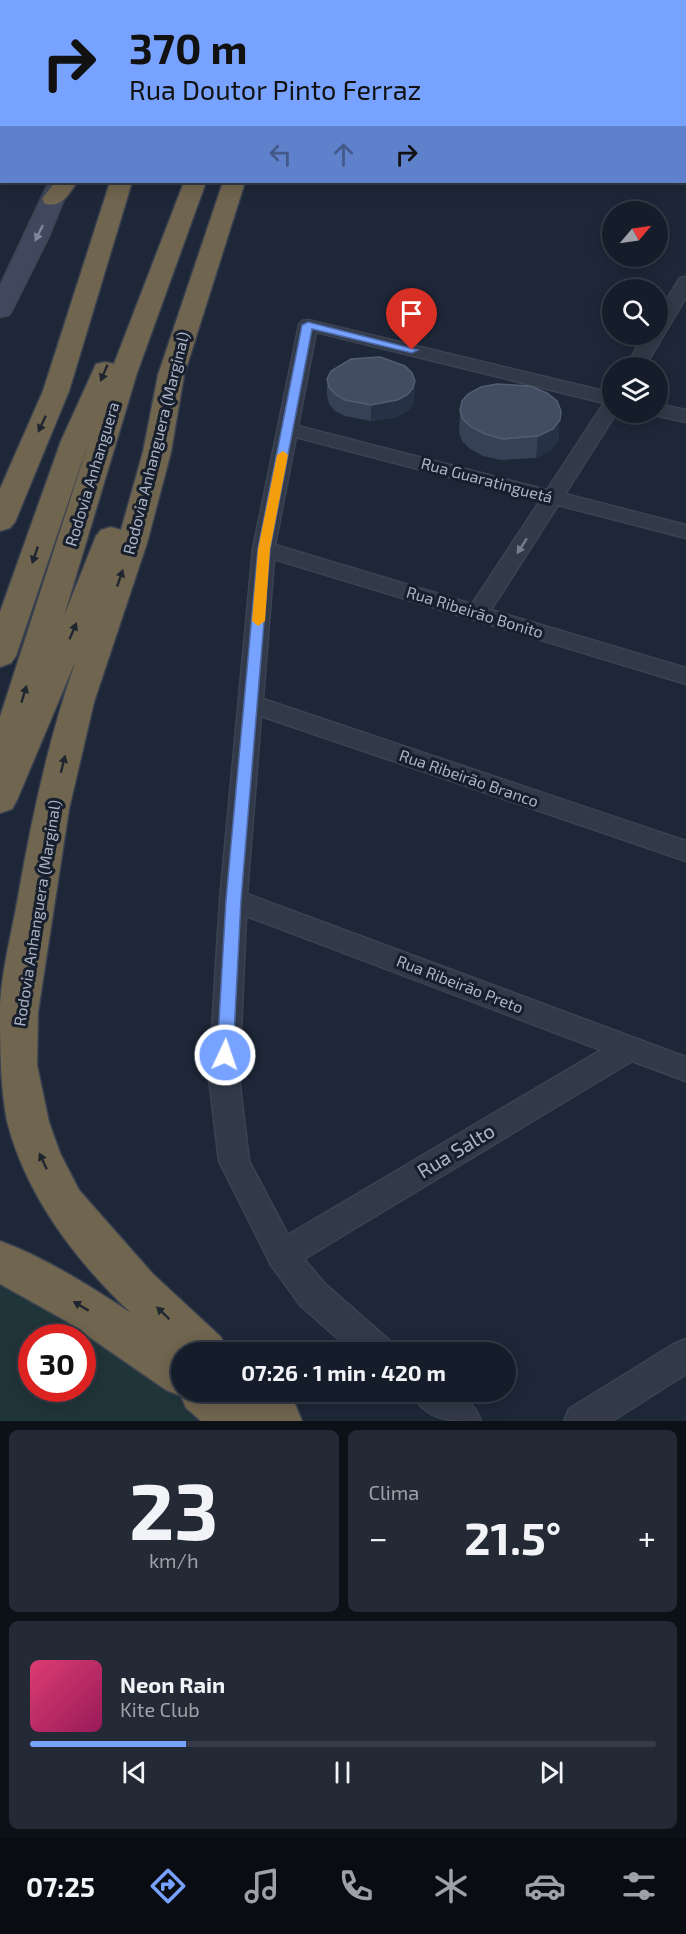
<!DOCTYPE html>
<html lang="pt">
<head>
<meta charset="utf-8">
<style>
	:root { --surface:#161d2a; --page:#232a36; --text:#f1f3f6; --muted:#9ea2a8; --line:#353b47; --accent:#77a2ff }
	body { margin:0; font-family:"Exo 2",sans-serif; background:var(--page); color:var(--text); height:100vh; display:flex; flex-direction:column; font-size:22px; white-space:nowrap }
	* { box-sizing:border-box; margin:0 }
	p { font-size:20px; color:var(--muted) }
	.icon { flex:none; width:33px; height:33px; fill:none; stroke:currentColor; stroke-width:2; stroke-linecap:round; stroke-linejoin:round }
	.map { position:relative; height:1421px; overflow:hidden }
	.drawer { display:flex; flex-direction:column; gap:9px; padding:9px; background:#0c1017; flex:1 }
	.drawer>* { flex:none }
	.top-card { position:absolute; left:0px; top:0px; width:687px; height:183px; box-shadow:0 3px 15px #0003,0 0 0 2px var(--line); background:#77a2ff; color:#111; overflow:hidden }
	.needle { width:39px; rotate:61deg }
	.fabs { position:absolute; left:602px; top:201px; display:grid; gap:12px }
	.fabs a { display:grid; place-items:center; width:66px; height:66px; border-radius:50%; background:var(--surface); box-shadow:0 3px 15px #0003,0 0 0 2px var(--line); font-size:30px }
	.speed { position:absolute; left:18px; top:1324px; display:flex; gap:12px; font-size:30px; font-weight:700; text-align:center }
	.speed>* { display:grid; place-content:center; width:78px; height:78px; border-radius:50%; background:var(--surface); box-shadow:0 3px 15px #0003,0 0 0 2px var(--line); line-height:1 }
	.speed .limit { border:9px solid #d22; background:#fff; color:#111 }
	.pin { position:absolute; display:grid; place-items:center; width:51px; height:51px; color:#fff; margin:-62px -26px; border-radius:50% 50% 50% 0; rotate:-45deg; box-shadow:0 0 6px #0007 }
	.pin .icon { rotate:45deg }
	.me { position:absolute; width:66px; margin:-33px; rotate:3deg; stroke-linejoin:round; filter:drop-shadow(0 0 4px #0008) }
	.turn { display:flex; align-items:center; gap:21px; height:126px; padding:0 30px; font-size:27px }
	.turn .icon { width:78px; height:78px; stroke-width:2.5 }
	.turn b { display:block; font-size:42px; line-height:51px }
	.lanes { display:flex; align-items:center; height:57px; padding:0 30px; background:#0003; justify-content:center; gap:30px; direction:ltr }
	.lanes .off { opacity:.35 }
	.big { font-size:45px; font-weight:700; line-height:1.1 }
	.drawer .tile { flex:1; display:flex; flex-direction:column; justify-content:center; gap:9px; min-width:0; padding:0 21px; border-radius:9px; background:var(--page) }
	.drawer .dial { align-items:center; gap:0 }
	.dial b { font-size:78px; line-height:1 }
	.song { display:flex; align-items:center; gap:18px }
	.cover { width:72px; height:72px; border-radius:9px; background:linear-gradient(135deg,hsl(340 70% 55%),hsl(330 70% 35%)) }
	.played { height:6px; border-radius:3px; background:linear-gradient(90deg,var(--accent) 25%,var(--line) 25%) }
	.keys { display:flex; justify-content:space-around; direction:ltr }
	.heat { display:flex; justify-content:space-between; align-items:center; font-size:33px; direction:ltr }
	.drawer .tiles { flex:1; display:grid; gap:9px; grid-template-columns:1fr 1fr }
	.tile:last-child { grid-column:span 2 }
	.trip { position:absolute; left:171px; top:1342px; width:345px; height:60px; border-radius:30px; background:var(--surface); box-shadow:0 3px 15px #0003,0 0 0 2px var(--line); font-weight:700; line-height:60px; text-align:center }
	.tabs { display:flex; height:96px; justify-content:space-around; align-items:center; background:#090c11; color:var(--muted) }
	.tabs .icon { width:42px; height:42px }
	.tabs .active { color:var(--accent) }
	.tabs b { font-size:27px; color:var(--text) }
	.map>svg:first-child { display:block }
</style>
</head>
<body>
<div class="map">
<svg width="686" height="1421" viewBox="0 0 686 1421">
	<rect width="100%" height="100%" fill="#1e2738"/>
	<!-- green -->
	<path fill="#203539" fill-rule="evenodd" d="M0 1285 46 1308 143 1367 207 1421H0ZM32 1338H82V1389H32Z"/>
	<g fill="none" stroke-linecap="round" stroke-linejoin="round">
		<defs>
			<g id="street">
				<rect x="0" y="7" width="2" height="8"/>
				<rect x="0" y="26" width="2" height="8"/>
				<rect x="0" y="51" width="2" height="8"/>
				<rect x="0" y="93" width="2" height="8"/>
				<path d="M686 277V297L644 368H625L645 334H657V315L680 278Z"/>
				<path d="M308 320 612 393V412H617L565 494 686 525V538L558 505 491 610 686 668V684L274 559 263 699 686 841V861L261 716 247 894 686 1057V1081L632 1061 304 1259 325 1284 391 1342 396 1353H354L301 1306 271 1265 219 1161 209 1078 220 900 253 549 299 325 302 321ZM316 332 604 403 547 490 298 426ZM296 437 540 501 472 604 275 545ZM246 916 601 1050 288 1235 249 1161 239 1078Z"/>
				<path d="M657 404 686 410V422L650 414 649 412H657Z"/>
				<path d="M686 1339V1374L612 1421H564L569 1409 674 1344Z"/>
				<path d="M411 1392C443 1392 467 1386 481 1421 449 1421 426 1421 411 1392Z"/>
			</g>
			<g id="secondary">
				<path d="M134 0H152L133 2Z"/>
				<path d="M49 182H71L49 236 12 310 9 315 0 317V286Z"/>
			</g>
			<g id="highway">
				<path d="M165 0H183L164 2Z"/>
				<path d="M201 0H219L200 2Z"/>
				<path d="M248 0H266L247 2Z"/>
				<rect x="276" y="0" width="18" height="2"/>
				<path d="M55 182H77C68 195 62 208 45 204L42 199Z"/>
				<path d="M110 182H132L69 391 15 522 10 528 0 531V489L43 391Z"/>
				<path d="M184 182H206L137 373 64 616 96 536 101 530 111 527 121 530 143 452 158 375 223 182H245L184 375 171 452 147 543 94 702 69 809 38 1012 37 1065 49 1122 60 1153 79 1190 153 1274 221 1337 228 1353H182V1392H281L295 1404 302 1421H201L186 1408 181 1396 166 1390 66 1321 0 1284V1241C46 1258 90 1286 131 1313 76 1261 26 1196 7 1121 0 1084 0 1043 0 1004 2 969 12 932 18 897 32 816 49 737 76 660L17 800 12 809 0 813V717L90 438 16 656 11 663 0 667V612L61 441 96 364 105 362 114 364Z"/>
			</g>
		</defs>
		<!-- street casing -->
		<use href="#street" stroke="#3b4352" stroke-width="3"/>
		<!-- secondary casing -->
		<use href="#secondary" stroke="#3b4352" stroke-width="3"/>
		<!-- highway casing -->
		<use href="#highway" stroke="#394150" stroke-width="3"/>
		<!-- street -->
		<use href="#street" fill="#323a49" fill-rule="evenodd"/>
		<!-- secondary -->
		<use href="#secondary" fill="#3f485c" fill-rule="evenodd"/>
		<!-- highway -->
		<use href="#highway" fill="#70654e" fill-rule="evenodd"/>
	</g>
	<!-- wall -->
	<g fill="#364155">
		<path d="M327 379 415 381 414 397 413 405 407 411 397 417 371 421 345 416 335 411 329 404 327 395Z"/>
		<path d="M460 411 559 433 558 442 550 451 536 458 501 460 483 456 470 449 462 441 459 432Z"/>
	</g>
	<!-- shaded-wall -->
	<g fill="#273145">
		<path d="M415 381 414 397 413 405 407 411 397 417 371 421V405Z"/>
		<path d="M561 411 558 442 550 451 536 458 538 436Z"/>
	</g>
	<!-- building -->
	<g fill="#434d62" stroke="#535d71" stroke-width="1.5">
		<path d="M481 0H563L572 2H480Z"/>
		<path d="M594 0H686V87V2H592Z"/>
		<path d="M380 357 405 366 412 373 415 381 413 388 407 395 397 400 371 405 345 400 335 394 329 387 327 379 331 371 351 359Z"/>
		<path d="M497 384 530 386 547 393 557 401 561 411 560 420 553 429 538 436 503 439 485 434 471 427 463 419 460 411 462 401 468 394 481 387Z"/>
	</g>
	<!-- one-way arrows -->
	<defs><path id="oneway-solid" d="M-6-.8H1V-3.2L6.5 0L1 3.2V.8H-6Z" transform="scale(1.5)"/></defs>
	<use fill="#80899c" href="#oneway-solid" transform="translate(39 233) rotate(116)"/>
	<g fill="#202630">
		<use href="#oneway-solid" transform="translate(104 373) rotate(113)"/>
		<use href="#oneway-solid" transform="translate(42 424) rotate(115)"/>
		<use href="#oneway-solid" transform="translate(35 555) rotate(109)"/>
		<use href="#oneway-solid" transform="translate(120 578) rotate(-71)"/>
		<use href="#oneway-solid" transform="translate(73 631) rotate(-67)"/>
		<use href="#oneway-solid" transform="translate(24 694) rotate(-73)"/>
		<use href="#oneway-solid" transform="translate(63 764) rotate(-76)"/>
		<use href="#oneway-solid" transform="translate(43 1161) rotate(-115)"/>
		<use href="#oneway-solid" transform="translate(81 1306) rotate(-149)"/>
		<use href="#oneway-solid" transform="translate(163 1313) rotate(-136)"/>
	</g>
	<use fill="#757d8e" href="#oneway-solid" transform="translate(522 546) rotate(123)"/>
	<!-- route -->
	<path fill="#77a2ff" stroke="#4d69a6" stroke-width="1.5" d="M308 322 418 350 412 353 312 329 270 549 241 900 233 1055 231 1060 225 1062 219 1060 217 1055 226 900 258 549 302 325Z"/>
	<!-- slow -->
	<path fill="#f59e0b" d="M283 451 288 455 270 549 265 621 258 626 252 621 258 549 277 455Z"/>
	<g text-anchor="middle" stroke-width="6" stroke-linejoin="round" paint-order="stroke">
		<!-- street labels -->
		<g font-size="16" fill="#acb4c6" stroke="#171f2d">
			<text transform="translate(156 443) rotate(-76)" y="6">Rodovia Anhanguera (Marginal)</text>
			<text transform="translate(92 474) rotate(-73)" y="6">Rodovia Anhanguera</text>
			<text transform="translate(487 480) rotate(15)" y="6">Rua Guaratinguetá</text>
			<text transform="translate(475 612) rotate(17)" y="6">Rua Ribeirão Bonito</text>
			<text transform="translate(469 778) rotate(19)" y="6">Rua Ribeirão Branco</text>
			<text transform="translate(37 913) rotate(-81)" y="6">Rodovia Anhanguera (Marginal)</text>
			<text transform="translate(460 984) rotate(21)" y="6">Rua Ribeirão Preto</text>
		</g>
		<!-- near-street labels -->
		<g font-size="20" fill="#acb4c6" stroke="#171f2d">
			<text transform="translate(456 1151) rotate(-31)" y="7">Rua Salto</text>
		</g>
	</g>
</svg>
<div class="fabs">
<a><svg class="needle" viewBox="-14 -14 28 28"><path d="M0-13l5 13h-10z" fill="#e53935"/><path d="M0 13l5-13h-10z" fill="#9ea2a8"/></svg></a>
<a><svg class="icon" aria-label="search" viewBox="0 0 24 24"><circle cx="10" cy="10" r="6"/><path d="M15 15l6 6"/></svg></a>
<a><svg class="icon" aria-label="layers" viewBox="0 0 24 24"><path d="M12 4l9 5-9 5-9-5zM3 14l9 5 9-5"/></svg></a>
</div>
<div class="speed"><div class="limit">30</div></div>
<div class="pin" style="left:412px;top:350px;background:#d93025"><svg class="icon" aria-label="arrive" viewBox="0 0 24 24"><path d="M6 21V4h12l-3 4 3 4H6"/></svg></div>
<svg class="me" style="left:225px;top:1055px" viewBox="-20 -20 40 40"><circle r="17" fill="#77a2ff" stroke="#fff" stroke-width="3"/><path d="M0-11L8 9 0 5-8 9z" fill="#fff"/></svg>
<div class="trip">07:26 · 1 min · 420 m</div>
<div class="top-card">
<div class="turn"><svg class="icon" aria-label="right" viewBox="0 0 24 24"><path d="M7 20v-9h11M14 6l5 5-5 5"/></svg><div><b>370 m</b>Rua Doutor Pinto Ferraz</div></div>
<div class="lanes"><svg class="icon off" aria-label="left" viewBox="0 0 24 24"><path d="M17 20v-9H6M10 6l-5 5 5 5"/></svg><svg class="icon off" aria-label="ahead" viewBox="0 0 24 24"><path d="M12 20V5M6 11l6-6 6 6"/></svg><svg class="icon" aria-label="right" viewBox="0 0 24 24"><path d="M7 20v-9h11M14 6l5 5-5 5"/></svg></div>
</div>
</div>
<section class="drawer">
<div class="tiles">
<div class="tile dial"><b>23</b><p>km/h</p></div>
<div class="tile"><p>Clima</p>
<div class="heat"><a>−</a><b class="big">21.5°</b><a>+</a></div>
</div>
<div class="tile">
<div class="song"><i class="cover"></i><div><b>Neon Rain</b><p>Kite Club</p></div></div>
<div class="played"></div>
<div class="keys"><svg class="icon" aria-label="previous" viewBox="0 0 24 24"><path d="M18 5L8 12l10 7zM5 5v14"/></svg><svg class="icon" aria-label="pause" viewBox="0 0 24 24"><path d="M8 5v14M16 5v14"/></svg><svg class="icon" aria-label="next" viewBox="0 0 24 24"><path d="M6 5l10 7-10 7zM19 5v14"/></svg></div>
</div>
</div>
</section>
<nav class="tabs">
<b>07:25</b>
<svg class="icon active" aria-label="directions" viewBox="0 0 24 24"><path d="M12 3l9 9-9 9-9-9zM9 14v-3h6M13 9l2 2-2 2"/></svg>
<svg class="icon" aria-label="music" viewBox="0 0 24 24"><path d="M9 18V5l10-2v13"/><circle cx="6" cy="18" r="3"/><circle cx="16" cy="16" r="3"/></svg>
<svg class="icon" aria-label="phone" viewBox="0 0 24 24"><path d="M5 4h4l2 5-3 2q2 4 5 5l2-3 5 2v4C11 20 4 13 5 4z"/></svg>
<svg class="icon" aria-label="climate" viewBox="0 0 24 24"><path d="M12 3v18M4 7l16 10M4 17L20 7"/></svg>
<svg class="icon" aria-label="car" viewBox="0 0 24 24"><path d="M5 17H2v-5l4-1 3-4h7l3 4 3 1v5h-3M9 17h6M6 11h13"/><circle cx="7" cy="17" r="2"/><circle cx="17" cy="17" r="2"/></svg>
<svg class="icon" aria-label="filters" viewBox="0 0 24 24"><path d="M4 7h16M4 17h16"/><circle cx="9" cy="7" r="2"/><circle cx="15" cy="17" r="2"/></svg>
</nav>
</body>
</html>
